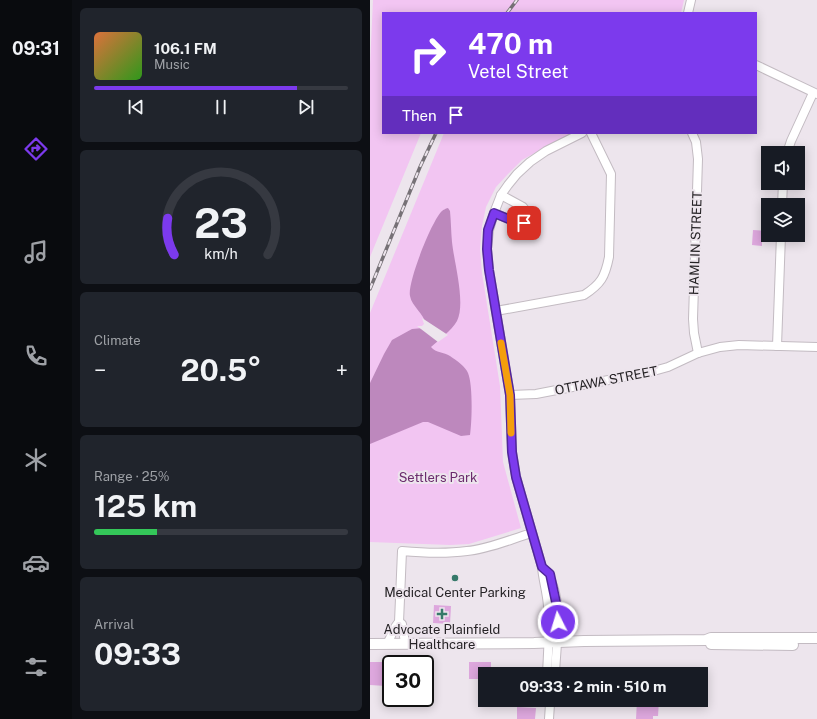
<!DOCTYPE html>
<html lang="en">
<head>
<meta charset="utf-8">
<style>
	:root { --surface:#171b24; --page:#20242c; --text:#f1f3f6; --muted:#9ea1a6; --line:#363941; --accent:#7c3aed }
	body { margin:0; font-family:"Public Sans",sans-serif; background:var(--page); color:var(--text); height:100vh; display:flex; flex-direction:column; font-size:15px; white-space:nowrap }
	* { box-sizing:border-box; margin:0 }
	p { font-size:13px; color:var(--muted) }
	.icon { flex:none; width:22px; height:22px; fill:none; stroke:currentColor; stroke-width:2; stroke-linecap:round; stroke-linejoin:round }
	.map { position:relative; flex:1; overflow:hidden }
	.panel { display:flex; flex-direction:column; gap:8px; padding:8px; background:#0d0f14; width:298px }
	.panel>* { flex:none }
	.top-card { position:absolute; left:12px; top:12px; width:375px; height:122px; border-radius:0px; box-shadow:0 2px 10px #0003; background:#7c3aed; color:#fff; overflow:hidden }
	.tools { position:absolute; left:391px; top:146px; display:grid; gap:8px }
	.tools a { display:grid; place-items:center; width:44px; height:44px; border-radius:0px; background:var(--surface); box-shadow:0 2px 10px #0003; font-size:20px }
	.speed { position:absolute; left:12px; top:655px; display:flex; gap:8px; font-size:20px; font-weight:700; text-align:center }
	.speed>* { display:grid; place-content:center; width:52px; height:52px; border-radius:50%; background:var(--surface); box-shadow:0 2px 10px #0003; line-height:1 }
	.speed .limit { border:2px solid #111; border-radius:6px; background:#fff; color:#111 }
	.pin { position:absolute; display:grid; place-items:center; width:34px; height:34px; color:#fff; margin:-17px; border-radius:8px; box-shadow:0 2px 6px #0006 }
	.me { position:absolute; width:44px; margin:-22px; rotate:355deg; stroke-linejoin:round; filter:drop-shadow(0 0 3px #0008) }
	.turn { display:flex; align-items:center; gap:14px; height:84px; padding:0 20px; font-size:18px }
	.turn .icon { width:52px; height:52px; stroke-width:2.5 }
	.turn b { display:block; font-size:28px; line-height:34px }
	.then { display:flex; align-items:center; height:38px; padding:0 20px; background:#0003; gap:8px; font-size:15px }
	.big { font-size:30px; font-weight:700; line-height:1.1 }
	.panel .card { flex:1; display:flex; flex-direction:column; justify-content:center; gap:6px; min-width:0; padding:0 14px; border-radius:6px; background:var(--page) }
	.panel .dial { align-items:center; gap:0 }
	.dial svg { height:104px; overflow:visible; fill:none; stroke:var(--line); stroke-width:7; stroke-linecap:round; text-anchor:middle }
	.dial text { fill:var(--text); stroke:none }
	.song { display:flex; align-items:center; gap:12px }
	.cover { width:48px; height:48px; border-radius:6px; background:linear-gradient(135deg,hsl(20 70% 55%),hsl(110 70% 35%)) }
	.played { height:4px; border-radius:2px; background:linear-gradient(90deg,var(--accent) 80%,var(--line) 80%) }
	.keys { display:flex; justify-content:space-around; direction:ltr }
	.heat { display:flex; justify-content:space-between; align-items:center; font-size:22px; direction:ltr }
	.charge { height:6px; border-radius:3px; background:linear-gradient(90deg,#34c759 25%,var(--line) 0) }
	.trip { position:absolute; left:108px; top:667px; width:230px; height:40px; border-radius:0px; background:var(--surface); box-shadow:0 2px 10px #0003; font-weight:700; line-height:40px; text-align:center }
	main { display:flex; flex:1; min-height:0 }
	.menu { display:flex; flex-direction:column; width:72px; justify-content:space-around; align-items:center; background:#090b0e; color:var(--muted) }
	.menu .icon { width:28px; height:28px }
	.menu .on { color:var(--accent) }
	.menu b { font-size:18px; color:var(--text) }
	.map>svg:first-child { display:block }
</style>
</head>
<body>
<main>
<nav class="menu">
<b>09:31</b>
<svg class="icon on" aria-label="directions" viewBox="0 0 24 24"><path d="M12 3l9 9-9 9-9-9zM9 14v-3h6M13 9l2 2-2 2"/></svg>
<svg class="icon" aria-label="music" viewBox="0 0 24 24"><path d="M9 18V5l10-2v13"/><circle cx="6" cy="18" r="3"/><circle cx="16" cy="16" r="3"/></svg>
<svg class="icon" aria-label="phone" viewBox="0 0 24 24"><path d="M5 4h4l2 5-3 2q2 4 5 5l2-3 5 2v4C11 20 4 13 5 4z"/></svg>
<svg class="icon" aria-label="climate" viewBox="0 0 24 24"><path d="M12 3v18M4 7l16 10M4 17L20 7"/></svg>
<svg class="icon" aria-label="car" viewBox="0 0 24 24"><path d="M5 17H2v-5l4-1 3-4h7l3 4 3 1v5h-3M9 17h6M6 11h13"/><circle cx="7" cy="17" r="2"/><circle cx="17" cy="17" r="2"/></svg>
<svg class="icon" aria-label="filters" viewBox="0 0 24 24"><path d="M4 7h16M4 17h16"/><circle cx="9" cy="7" r="2"/><circle cx="15" cy="17" r="2"/></svg>
</nav>
<section class="panel">
<div class="card">
<div class="song"><i class="cover"></i><div><b>106.1 FM</b><p>Music</p></div></div>
<div class="played"></div>
<div class="keys"><svg class="icon" aria-label="previous" viewBox="0 0 24 24"><path d="M18 5L8 12l10 7zM5 5v14"/></svg><svg class="icon" aria-label="pause" viewBox="0 0 24 24"><path d="M8 5v14M16 5v14"/></svg><svg class="icon" aria-label="next" viewBox="0 0 24 24"><path d="M6 5l10 7-10 7zM19 5v14"/></svg></div>
</div>
<div class="card dial"><svg viewBox="0 0 100 80">
<path d="M14 69A42 42 0 1 1 86 69"/>
<path d="M14 69A42 42 0 0 1 9 41" stroke="#7c3aed"/>
<text x="50" y="56" font-size="32" font-weight="700">23</text>
<text x="50" y="72" font-size="11">km/h</text>
</svg></div>
<div class="card"><p>Climate</p>
<div class="heat"><a>−</a><b class="big">20.5°</b><a>+</a></div>
</div>
<div class="card"><p>Range · 25%</p><b class="big">125 km</b><div class="charge"></div></div>
<div class="card"><p>Arrival</p><b class="big">09:33</b></div>
</section>
<div class="map">
<svg width="447" height="719" viewBox="0 0 447 719">
	<rect width="100%" height="100%" fill="#ede5ed"/>
	<!-- green -->
	<g fill="#f2c5f2">
		<path d="M3 0H314L311 13H13V133H51L0 257V66Z"/>
		<path d="M74 133H201L152 160 138 174 126 187 116 207 112 226 110 249 112 273 130 386 133 462 151 528 99 544 80 545 0 542V313Z"/>
	</g>
	<!-- water -->
	<path fill="#bd88bd" d="M78 208 80 211C81 221 81 232 82 242 84 262 96 303 87 321 81 331 70 339 61 347 66 353 74 352 80 356 86 360 96 367 98 373 103 385 102 421 100 435L91 436 58 422H53L0 444V383L14 354 22 340 42 329 53 328 56 325C54 313 42 307 40 296 37 283 62 220 72 211 75 209 75 209 78 208Z"/>
	<!-- pier -->
	<path fill="#ede5ed" d="M52 318 78 335 68 342 47 326H52L54 324Z"/>
	<!-- building -->
	<g fill="#dda7dd">
		<path d="M383 230 396 231 395 237H392V246L382 245Z"/>
		<path d="M64 605 81 606 80 624 63 623Z"/>
		<path d="M0 662H17L16 686 0 685Z"/>
		<path d="M99 662H121V674H115V679H99Z"/>
		<rect x="231" y="669" width="19" height="5"/>
		<path d="M267 700H289L288 716H283V719H266Z"/>
		<path d="M147 707 166 708 165 719H147Z"/>
	</g>
	<g fill="none" stroke-linecap="round" stroke-linejoin="round">
		<defs>
			<g id="minor">
				<path d="M318 13 321 0"/>
				<path d="M386 65 447 94"/>
				<path d="M322 133 326 142 328 159 323 319 324 333 328 353"/>
				<path d="M417 153 421 141 443 93"/>
				<path d="M412 205 413 183"/>
				<path d="M124 213 148 223H154L157 217V212L153 207 131 195"/>
				<path d="M126 311 214 295C231 284 235 277 239 257L241 174 221 133"/>
				<path d="M407 346 411 235"/>
				<path d="M140 395 166 394 280 372 298 367 328 353 350 347 369 345 447 347"/>
				<path d="M172 567C196 592 186 642 185 674"/>
				<path d="M17 643C22 637 23 627 29 622"/>
				<path d="M35 643 32 624 29 622 32 551C54 553 75 554 97 551 119 549 141 539 162 533"/>
				<path d="M177 674C178 652 180 628 178 606 177 592 173 580 172 567L146 477 142 452 140 395 119 270 117 249 119 230 124 213 131 195 138 185 147 174 160 162 176 151 212 133"/>
				<path d="M178 700 180 704 179 719"/>
			</g>
			<g id="major">
				<path d="M0 644 164 643 214 641 336 640 341 638H447"/>
				<path d="M341 644 423 645"/>
			</g>
		</defs>
		<!-- minor casing -->
		<use href="#minor" stroke="#c3bbc2" stroke-width="10"/>
		<!-- major casing -->
		<use href="#major" stroke="#c3bbc2" stroke-width="12"/>
		<!-- minor -->
		<use href="#minor" stroke="#fff" stroke-width="8"/>
		<!-- major -->
		<use href="#major" stroke="#fff" stroke-width="10"/>
		<defs>
			<g id="rail">
				<path d="M137 13 147 0"/>
				<path d="M0 289 50 167 66 133"/>
			</g>
		</defs>
		<!-- rail casing -->
		<use href="#rail" stroke="#767176" stroke-width="3.5"/>
		<!-- rail -->
		<use href="#rail" stroke="#ede5ed" stroke-width="2" stroke-dasharray="6" stroke-linecap="butt"/>
	</g>
	<g fill="none" stroke-linecap="round" stroke-linejoin="round">
		<defs>
			<path id="route" d="M154 223H148L124 213 118 230 117 249 119 270 140 395 142 452 146 477 172 567 180 574 187 607 188 622"/>
		</defs>
		<!-- route casing -->
		<use href="#route" stroke="#51269a" stroke-width="10"/>
		<!-- route -->
		<use href="#route" stroke="#7c3aed" stroke-width="7"/>
		<!-- slow -->
		<path stroke="#f59e0b" stroke-width="7" d="M131 343 140 395 141 433"/>
	</g>
	<!-- markers -->
	<g fill="#36796a" stroke="#ede5ed" stroke-width="1.5">
		<circle cx="85" cy="578" r="4"/>
		<path d="M70 608h4v4h4v4h-4v4h-4v-4h-4v-4h4z"/>
	</g>
	<g text-anchor="middle" stroke-width="4" stroke-linejoin="round" paint-order="stroke">
		<!-- street labels -->
		<g font-size="13" fill="#262326" stroke="#ede5ed">
			<text transform="translate(325 243) rotate(-88)" y="5">HAMLIN STREET</text>
			<text transform="translate(236 380) rotate(-11)" y="5">OTTAWA STREET</text>
		</g>
		<!-- park labels -->
		<g font-size="13" fill="#6b2c6d" stroke="#ede5ed">
			<text x="68" y="482">Settlers Park</text>
		</g>
		<!-- poi labels -->
		<g font-size="13" fill="#262326" stroke="#ede5ed">
			<text x="85" y="597">Medical Center Parking</text>
			<text x="72" y="634">Advocate Plainfield<tspan x="72" dy="15">Healthcare</tspan></text>
		</g>
	</g>
</svg>
<div class="tools">
<a><svg class="icon" aria-label="sound" viewBox="0 0 24 24"><path d="M4 9h4l5-4v14l-5-4H4zM17 9q2 3 0 6"/></svg></a>
<a><svg class="icon" aria-label="layers" viewBox="0 0 24 24"><path d="M12 4l9 5-9 5-9-5zM3 14l9 5 9-5"/></svg></a>
</div>
<div class="speed"><div class="limit">30</div></div>
<div class="pin" style="left:154px;top:223px;background:#d93025"><svg class="icon" aria-label="arrive" viewBox="0 0 24 24"><path d="M6 21V4h12l-3 4 3 4H6"/></svg></div>
<svg class="me" style="left:188px;top:622px" viewBox="-20 -20 40 40"><circle r="17" fill="#7c3aed" stroke="#fff" stroke-width="3"/><path d="M0-11L8 9 0 5-8 9z" fill="#fff"/></svg>
<div class="trip">09:33 · 2 min · 510 m</div>
<div class="top-card">
<div class="turn"><svg class="icon" aria-label="right" viewBox="0 0 24 24"><path d="M7 20v-9h11M14 6l5 5-5 5"/></svg><div><b>470 m</b>Vetel Street</div></div>
<div class="then">Then<svg class="icon" aria-label="arrive" viewBox="0 0 24 24"><path d="M6 21V4h12l-3 4 3 4H6"/></svg></div>
</div>
</div>
</main>
</body>
</html>
